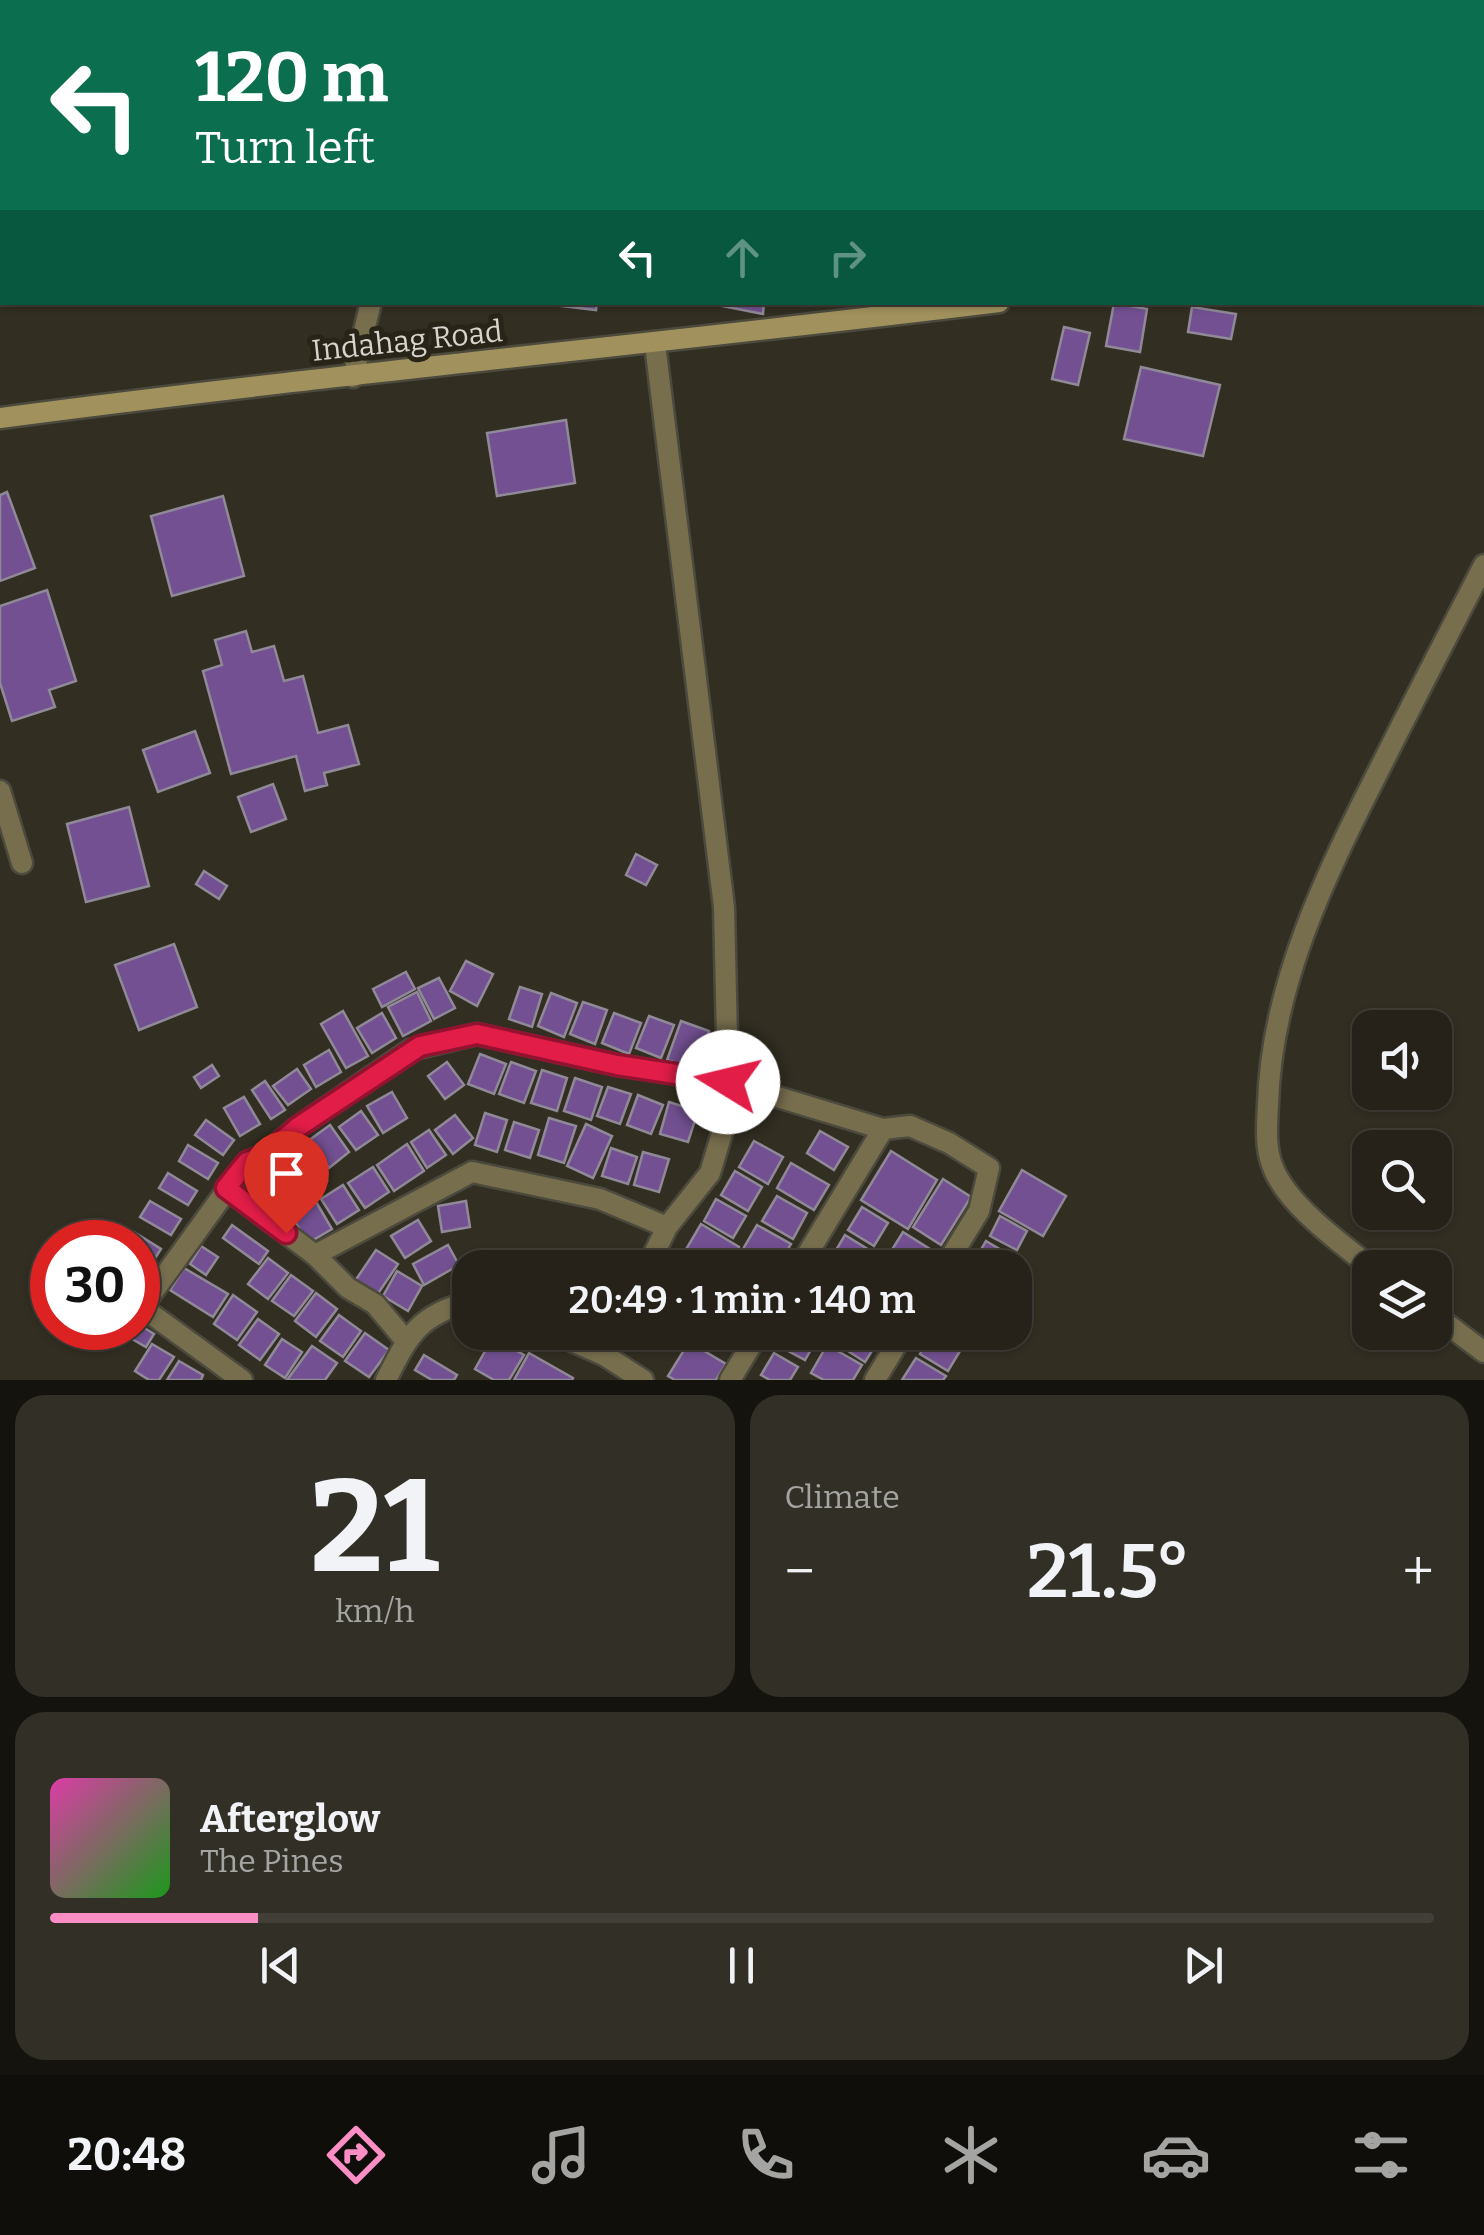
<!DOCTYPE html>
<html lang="en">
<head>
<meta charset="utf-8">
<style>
	:root { --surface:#26221a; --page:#322f27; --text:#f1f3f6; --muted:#a4a4a2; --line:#423f39; --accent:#fb8fc5 }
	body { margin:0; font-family:Bitter,serif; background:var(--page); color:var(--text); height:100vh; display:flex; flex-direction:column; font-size:38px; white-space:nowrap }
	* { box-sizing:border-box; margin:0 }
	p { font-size:32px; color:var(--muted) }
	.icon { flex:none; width:55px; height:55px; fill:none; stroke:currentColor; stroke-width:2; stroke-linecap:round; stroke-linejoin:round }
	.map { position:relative; height:1380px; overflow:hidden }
	.details { display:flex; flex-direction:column; gap:15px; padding:15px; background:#15130e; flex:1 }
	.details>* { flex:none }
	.banner { position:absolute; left:0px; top:0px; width:1485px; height:305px; box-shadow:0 2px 8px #0004,0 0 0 2px var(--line); background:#0b6e4f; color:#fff; overflow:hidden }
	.buttons { position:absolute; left:1352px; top:1010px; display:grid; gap:20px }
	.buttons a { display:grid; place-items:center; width:100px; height:100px; border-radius:20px; background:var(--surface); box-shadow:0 2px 8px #0004,0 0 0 2px var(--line); font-size:50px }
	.speed { position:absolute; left:30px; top:1220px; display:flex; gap:20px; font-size:50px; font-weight:700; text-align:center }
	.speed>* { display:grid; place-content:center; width:130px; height:130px; border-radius:50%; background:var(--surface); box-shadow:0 2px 8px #0004,0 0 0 2px var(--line); line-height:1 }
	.speed .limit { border:15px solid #d22; background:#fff; color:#111 }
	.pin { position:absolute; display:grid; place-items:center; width:85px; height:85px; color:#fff; margin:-102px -42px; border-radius:50% 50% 50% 0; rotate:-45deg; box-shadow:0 0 10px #0007 }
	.pin .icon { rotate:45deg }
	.me { position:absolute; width:110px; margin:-55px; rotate:279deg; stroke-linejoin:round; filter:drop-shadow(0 0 8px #0008) }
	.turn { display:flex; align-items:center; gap:35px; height:210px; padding:0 30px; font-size:45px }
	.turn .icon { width:130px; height:130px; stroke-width:2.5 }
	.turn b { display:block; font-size:70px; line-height:85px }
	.lanes { display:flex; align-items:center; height:95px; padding:0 30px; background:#0003; justify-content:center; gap:50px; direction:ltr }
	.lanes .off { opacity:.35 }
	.big { font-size:75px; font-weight:600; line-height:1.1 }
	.details .tile { flex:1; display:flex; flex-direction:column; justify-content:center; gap:15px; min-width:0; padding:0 35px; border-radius:30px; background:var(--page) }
	.details .dial { align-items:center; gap:0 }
	.dial b { font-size:130px; line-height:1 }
	.song { display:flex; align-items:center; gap:30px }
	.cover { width:120px; height:120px; border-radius:15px; background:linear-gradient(135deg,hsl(320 70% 55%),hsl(120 70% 35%)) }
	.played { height:10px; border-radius:5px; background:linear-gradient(90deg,var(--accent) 15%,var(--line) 15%) }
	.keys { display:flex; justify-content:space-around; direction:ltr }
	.heat { display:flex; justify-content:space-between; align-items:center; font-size:55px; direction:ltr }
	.details .tiles { flex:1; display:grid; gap:15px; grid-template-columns:1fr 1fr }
	.tile:last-child { grid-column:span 2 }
	.trip { position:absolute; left:452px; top:1250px; width:580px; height:100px; border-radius:30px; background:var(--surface); box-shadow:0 2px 8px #0004,0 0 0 2px var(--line); font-weight:600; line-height:100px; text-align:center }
	.tab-bar { display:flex; height:160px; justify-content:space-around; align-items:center; background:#0f0e0a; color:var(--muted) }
	.tab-bar .icon { width:70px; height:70px }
	.tab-bar .on { color:var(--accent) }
	.tab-bar b { font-size:45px; color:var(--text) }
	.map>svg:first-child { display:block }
</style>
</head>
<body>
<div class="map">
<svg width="1484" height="1380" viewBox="0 0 1484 1380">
	<rect width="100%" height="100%" fill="#322e22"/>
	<!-- building -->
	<g fill="#725091" stroke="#908997" stroke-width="2.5">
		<path d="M887 0H956L886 2Z"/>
		<path d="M966 0H1016L1021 2H965Z"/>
		<path d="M1223 0H1269L1274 2H1222Z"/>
		<path d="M1436 0H1484V44L1482 2H1436Z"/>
		<path d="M562 302H597L596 310 561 306Z"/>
		<path d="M702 302H764L763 314Z"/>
		<path d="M1114 303 1147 309 1140 352 1106 346Z"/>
		<path d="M1192 307 1236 314 1231 339 1188 332Z"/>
		<path d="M1064 327 1090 333 1078 385 1052 379Z"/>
		<path d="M1141 367 1220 385 1203 456 1124 439Z"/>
		<path d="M566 420 575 483 497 496 487 433Z"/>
		<path d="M7 492 35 568 0 581V495Z"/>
		<path d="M223 496 244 576 172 596 151 516Z"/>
		<path d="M47 590 76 681 49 690 55 707 12 721 0 683V606Z"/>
		<path d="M246 631 252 652 274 646 284 681 303 676 318 733 348 725 359 764 324 773 327 785 305 791 296 756 231 774 203 671 222 665 215 640Z"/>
		<path d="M195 731 210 773 158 792 143 750Z"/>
		<path d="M273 784 286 819 251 832 238 797Z"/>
		<path d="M129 807 149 886 86 902 67 824Z"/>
		<path d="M636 854 657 865 646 885 626 875Z"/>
		<path d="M204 871 227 886 219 899 196 884Z"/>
		<path d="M174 944 197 1007 139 1030 115 965Z"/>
		<path d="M466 961 493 974 477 1006 450 991Z"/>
		<path d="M406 972 415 989 382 1007 373 989Z"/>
		<path d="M439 978 455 1008 434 1019 418 988Z"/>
		<path d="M520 987 542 994 532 1027 509 1019Z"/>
		<path d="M417 992 431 1021 403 1036 388 1007Z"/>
		<path d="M551 993 577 1003 564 1037 538 1026Z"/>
		<path d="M583 1002 607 1010 595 1044 570 1034Z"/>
		<path d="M343 1011 368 1056 346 1068 321 1024Z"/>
		<path d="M382 1013 396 1038 372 1053 357 1028Z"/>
		<path d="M614 1013 641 1023 629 1054 602 1043Z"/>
		<path d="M649 1016 674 1025 661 1058 636 1048Z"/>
		<path d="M681 1021 709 1031 695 1069 667 1060Z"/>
		<path d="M329 1050 341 1072 316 1087 304 1065Z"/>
		<path d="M480 1054 506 1064 494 1094 468 1084Z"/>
		<path d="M447 1062 464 1085 445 1099 428 1076Z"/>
		<path d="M511 1062 536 1071 524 1103 499 1094Z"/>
		<path d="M212 1065 219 1076 201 1088 194 1077Z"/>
		<path d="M297 1069 311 1089 288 1105 273 1086Z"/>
		<path d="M542 1070 567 1078 557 1111 531 1103Z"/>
		<path d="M575 1078 602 1087 591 1120 564 1111Z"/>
		<path d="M265 1081 285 1110 271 1119 252 1090Z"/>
		<path d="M608 1087 631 1094 620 1124 597 1116Z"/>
		<path d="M392 1092 407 1118 383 1133 367 1106Z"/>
		<path d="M638 1095 663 1105 651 1134 627 1125Z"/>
		<path d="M244 1097 260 1124 240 1136 224 1108Z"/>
		<path d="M669 1102 698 1111 688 1142 660 1134Z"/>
		<path d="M361 1111 378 1135 356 1150 339 1127Z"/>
		<path d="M485 1113 507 1120 497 1152 475 1145Z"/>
		<path d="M455 1115 473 1138 453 1154 435 1130Z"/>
		<path d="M549 1118 576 1126 564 1163 538 1155Z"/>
		<path d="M206 1120 234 1140 223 1155 195 1135Z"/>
		<path d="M514 1122 539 1130 530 1158 505 1150Z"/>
		<path d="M586 1124 612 1136 593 1178 567 1166Z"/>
		<path d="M330 1125 349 1152 329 1168 308 1141Z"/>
		<path d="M429 1130 446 1155 427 1168 411 1142Z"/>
		<path d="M820 1131 848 1147 834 1170 807 1153Z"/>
		<path d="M754 1141 783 1157 768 1184 739 1167Z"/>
		<path d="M407 1144 424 1171 394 1191 377 1165Z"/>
		<path d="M188 1145 218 1163 208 1179 179 1161Z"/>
		<path d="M305 1148 327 1181 307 1195 284 1162Z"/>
		<path d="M611 1148 637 1157 628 1184 602 1176Z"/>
		<path d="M891 1151 937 1180 908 1229 861 1200Z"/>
		<path d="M643 1152 669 1159 659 1192 634 1185Z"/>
		<path d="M279 1160 296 1192 271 1207 253 1175Z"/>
		<path d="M791 1163 829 1185 814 1210 777 1188Z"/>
		<path d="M373 1167 389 1192 365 1208 348 1183Z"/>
		<path d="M1022 1170 1066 1196 1043 1236 999 1211Z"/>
		<path d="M735 1171 762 1187 748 1211 721 1195Z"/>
		<path d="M168 1173 197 1191 188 1205 159 1188Z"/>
		<path d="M943 1179 971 1197 941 1245 913 1227Z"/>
		<path d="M343 1185 359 1210 337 1224 321 1199Z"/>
		<path d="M777 1196 807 1213 793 1239 762 1221Z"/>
		<path d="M716 1199 746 1216 733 1238 704 1221Z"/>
		<path d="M315 1200 332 1229 308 1243 291 1215Z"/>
		<path d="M150 1201 181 1219 171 1235 140 1217Z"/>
		<path d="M466 1201 470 1227 442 1232 438 1206Z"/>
		<path d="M862 1207 888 1223 874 1246 848 1230Z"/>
		<path d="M1000 1216 1027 1231 1017 1250 990 1236Z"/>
		<path d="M418 1220 431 1241 405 1258 391 1236Z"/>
		<path d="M701 1224 739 1247 727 1268H713L685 1251Z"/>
		<path d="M232 1225 268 1251 259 1264 223 1238Z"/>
		<path d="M757 1225 791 1244 777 1268 743 1249Z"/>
		<path d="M134 1232 161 1249 152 1263 138 1254V1242H128Z"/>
		<path d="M903 1232 933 1251 923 1268H907L888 1256Z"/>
		<path d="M845 1235 874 1253 865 1268H853L833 1255Z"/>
		<path d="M986 1241 1013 1257 1006 1268 971 1267Z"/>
		<path d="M448 1245 459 1265 424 1285 413 1264Z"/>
		<path d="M201 1246 218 1257 206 1275 190 1264Z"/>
		<path d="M376 1250 398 1264 377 1295 355 1281Z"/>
		<path d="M676 1254 697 1268H668Z"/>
		<path d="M739 1254 761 1268H732Z"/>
		<path d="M268 1258 288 1273 268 1299 248 1284Z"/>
		<path d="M184 1268 228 1294 213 1317 170 1290Z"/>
		<path d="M397 1271 422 1286 408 1311 383 1296Z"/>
		<path d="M291 1275 313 1291 294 1316 272 1301Z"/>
		<path d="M316 1293 337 1309 316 1337 295 1321Z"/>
		<path d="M233 1295 257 1312 237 1340 214 1324Z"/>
		<path d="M339 1315 361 1331 343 1357 320 1341Z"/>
		<path d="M258 1319 279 1334 260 1360 239 1345Z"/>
		<path d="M138 1324 154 1334 146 1347 113 1328H138Z"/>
		<path d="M784 1332H804L817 1339 805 1360 777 1345Z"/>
		<path d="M845 1332H871L880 1338 865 1362 837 1344Z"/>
		<path d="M932 1332H940L963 1346 948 1371 920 1354Z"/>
		<path d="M365 1333 389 1350 369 1377 345 1361Z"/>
		<path d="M493 1337 524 1355 509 1380H494L475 1369Z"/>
		<path d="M282 1339 302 1352 285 1378 265 1365Z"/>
		<path d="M689 1342 726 1364 716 1380H675L668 1376Z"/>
		<path d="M152 1344 174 1357 159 1380H149L135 1371Z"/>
		<path d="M827 1345 862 1365 853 1380H824L811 1373Z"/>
		<path d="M312 1346 337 1363 325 1380H287Z"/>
		<path d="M529 1353 573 1378 572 1380H514Z"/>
		<path d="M774 1353 798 1367 790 1380H770L761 1375Z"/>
		<path d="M424 1355 457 1375 454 1380H432L415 1370Z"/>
		<path d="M916 1358 946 1376 943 1380H902Z"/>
		<path d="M179 1361 203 1375 201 1380H167Z"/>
	</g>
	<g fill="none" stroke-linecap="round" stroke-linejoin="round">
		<defs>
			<g id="minor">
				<path d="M440 2 441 0"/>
				<path d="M709 2V0"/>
				<path d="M353 377 371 302"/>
				<path d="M0 791 22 863"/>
				<path d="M226 1188 315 1255 348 1288 375 1304 406 1341"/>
				<path d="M315 1255 472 1172 600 1199 667 1227"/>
				<path d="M647 1268 667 1227 710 1173 722 1133 728 1082 724 907 655 344"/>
				<path d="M799 1268 883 1129"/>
				<path d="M1372 1268C1340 1243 1285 1203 1272 1165 1265 1146 1267 1124 1268 1105 1271 985 1326 874 1380 768 1414 700 1449 633 1484 565"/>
				<path d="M1435 1315 1484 1352"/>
				<path d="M551 1332 604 1355 643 1380"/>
				<path d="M604 1355 615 1332"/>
				<path d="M242 1380 143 1308 150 1296 247 1162 264 1155 298 1127 410 1050 477 1034 617 1065 728 1082 883 1129 910 1126 949 1143 989 1168 979 1211 944 1268"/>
				<path d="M386 1380C408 1336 419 1314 470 1302"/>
				<path d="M730 1380 759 1332"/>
				<path d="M875 1380 904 1332"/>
			</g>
			<g id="secondary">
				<path d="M1077 0 1083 2"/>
				<path d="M1482 176 1484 177"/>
				<path d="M1482 251 1484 250"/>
				<path d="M0 418C332 374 667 343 999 302"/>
			</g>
		</defs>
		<!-- minor casing -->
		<use href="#minor" stroke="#4c493d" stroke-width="25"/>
		<!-- secondary casing -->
		<use href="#secondary" stroke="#4c493d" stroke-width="25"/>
		<!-- minor -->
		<use href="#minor" stroke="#776e4e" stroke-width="20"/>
		<!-- secondary -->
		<use href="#secondary" stroke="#a0915d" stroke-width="20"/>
	</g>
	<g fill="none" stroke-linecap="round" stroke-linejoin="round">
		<defs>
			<path id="route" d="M286 1233 226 1188 247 1162 264 1156 298 1127 420 1046 477 1034 617 1065 728 1082"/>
		</defs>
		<!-- route casing -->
		<use href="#route" stroke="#92132f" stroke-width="25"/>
		<!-- route -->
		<use href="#route" stroke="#e11d48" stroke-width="18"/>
	</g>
	<g text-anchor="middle" stroke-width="10" stroke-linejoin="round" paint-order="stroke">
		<!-- street labels -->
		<g font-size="30" fill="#d6d4cc" stroke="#282418">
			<text transform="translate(407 341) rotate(-6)" y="10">Indahag Road</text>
		</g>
	</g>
</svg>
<div class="buttons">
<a><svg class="icon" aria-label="sound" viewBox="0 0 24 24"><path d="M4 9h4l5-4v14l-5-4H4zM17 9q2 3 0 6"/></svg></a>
<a><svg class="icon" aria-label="search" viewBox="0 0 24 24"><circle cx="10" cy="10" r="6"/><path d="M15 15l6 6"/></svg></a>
<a><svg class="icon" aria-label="layers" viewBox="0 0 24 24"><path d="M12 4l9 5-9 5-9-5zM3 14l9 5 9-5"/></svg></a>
</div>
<div class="speed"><div class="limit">30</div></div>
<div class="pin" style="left:286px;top:1233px;background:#d93025"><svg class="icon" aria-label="arrive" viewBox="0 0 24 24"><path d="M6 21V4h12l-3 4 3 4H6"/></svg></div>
<svg class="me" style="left:728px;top:1082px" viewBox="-20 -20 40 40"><circle r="19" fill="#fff"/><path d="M0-13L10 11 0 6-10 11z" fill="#e11d48"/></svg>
<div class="trip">20:49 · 1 min · 140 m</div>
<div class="banner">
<div class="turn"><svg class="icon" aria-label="left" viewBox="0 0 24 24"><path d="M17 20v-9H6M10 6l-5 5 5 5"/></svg><div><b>120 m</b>Turn left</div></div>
<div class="lanes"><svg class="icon" aria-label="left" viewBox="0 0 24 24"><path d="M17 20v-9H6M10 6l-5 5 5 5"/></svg><svg class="icon off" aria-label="ahead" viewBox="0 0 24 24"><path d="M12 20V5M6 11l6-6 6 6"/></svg><svg class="icon off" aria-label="right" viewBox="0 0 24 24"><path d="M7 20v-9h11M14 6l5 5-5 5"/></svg></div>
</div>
</div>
<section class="details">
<div class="tiles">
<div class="tile dial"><b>21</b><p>km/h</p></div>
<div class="tile"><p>Climate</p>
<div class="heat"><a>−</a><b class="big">21.5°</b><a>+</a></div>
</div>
<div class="tile">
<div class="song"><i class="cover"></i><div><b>Afterglow</b><p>The Pines</p></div></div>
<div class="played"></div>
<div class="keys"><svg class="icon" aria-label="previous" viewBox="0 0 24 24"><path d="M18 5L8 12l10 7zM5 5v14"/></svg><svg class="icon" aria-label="pause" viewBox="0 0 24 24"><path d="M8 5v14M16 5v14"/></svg><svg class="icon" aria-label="next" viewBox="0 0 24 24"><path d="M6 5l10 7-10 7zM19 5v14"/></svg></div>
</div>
</div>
</section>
<nav class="tab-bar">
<b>20:48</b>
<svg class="icon on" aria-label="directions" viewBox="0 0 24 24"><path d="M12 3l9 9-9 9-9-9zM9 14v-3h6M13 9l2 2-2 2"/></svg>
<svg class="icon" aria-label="music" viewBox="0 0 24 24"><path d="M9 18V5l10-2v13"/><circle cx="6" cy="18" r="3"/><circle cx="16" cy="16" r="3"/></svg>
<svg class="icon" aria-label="phone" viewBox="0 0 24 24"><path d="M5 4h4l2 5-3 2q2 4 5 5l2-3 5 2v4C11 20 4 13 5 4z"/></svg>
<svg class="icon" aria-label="climate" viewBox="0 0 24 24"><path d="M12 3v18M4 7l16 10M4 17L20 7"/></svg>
<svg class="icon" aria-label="car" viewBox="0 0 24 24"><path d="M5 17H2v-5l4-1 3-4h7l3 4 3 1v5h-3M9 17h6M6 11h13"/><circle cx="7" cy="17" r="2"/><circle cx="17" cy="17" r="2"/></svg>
<svg class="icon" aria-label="filters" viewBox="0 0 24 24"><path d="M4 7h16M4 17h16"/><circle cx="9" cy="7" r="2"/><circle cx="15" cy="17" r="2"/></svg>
</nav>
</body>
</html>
